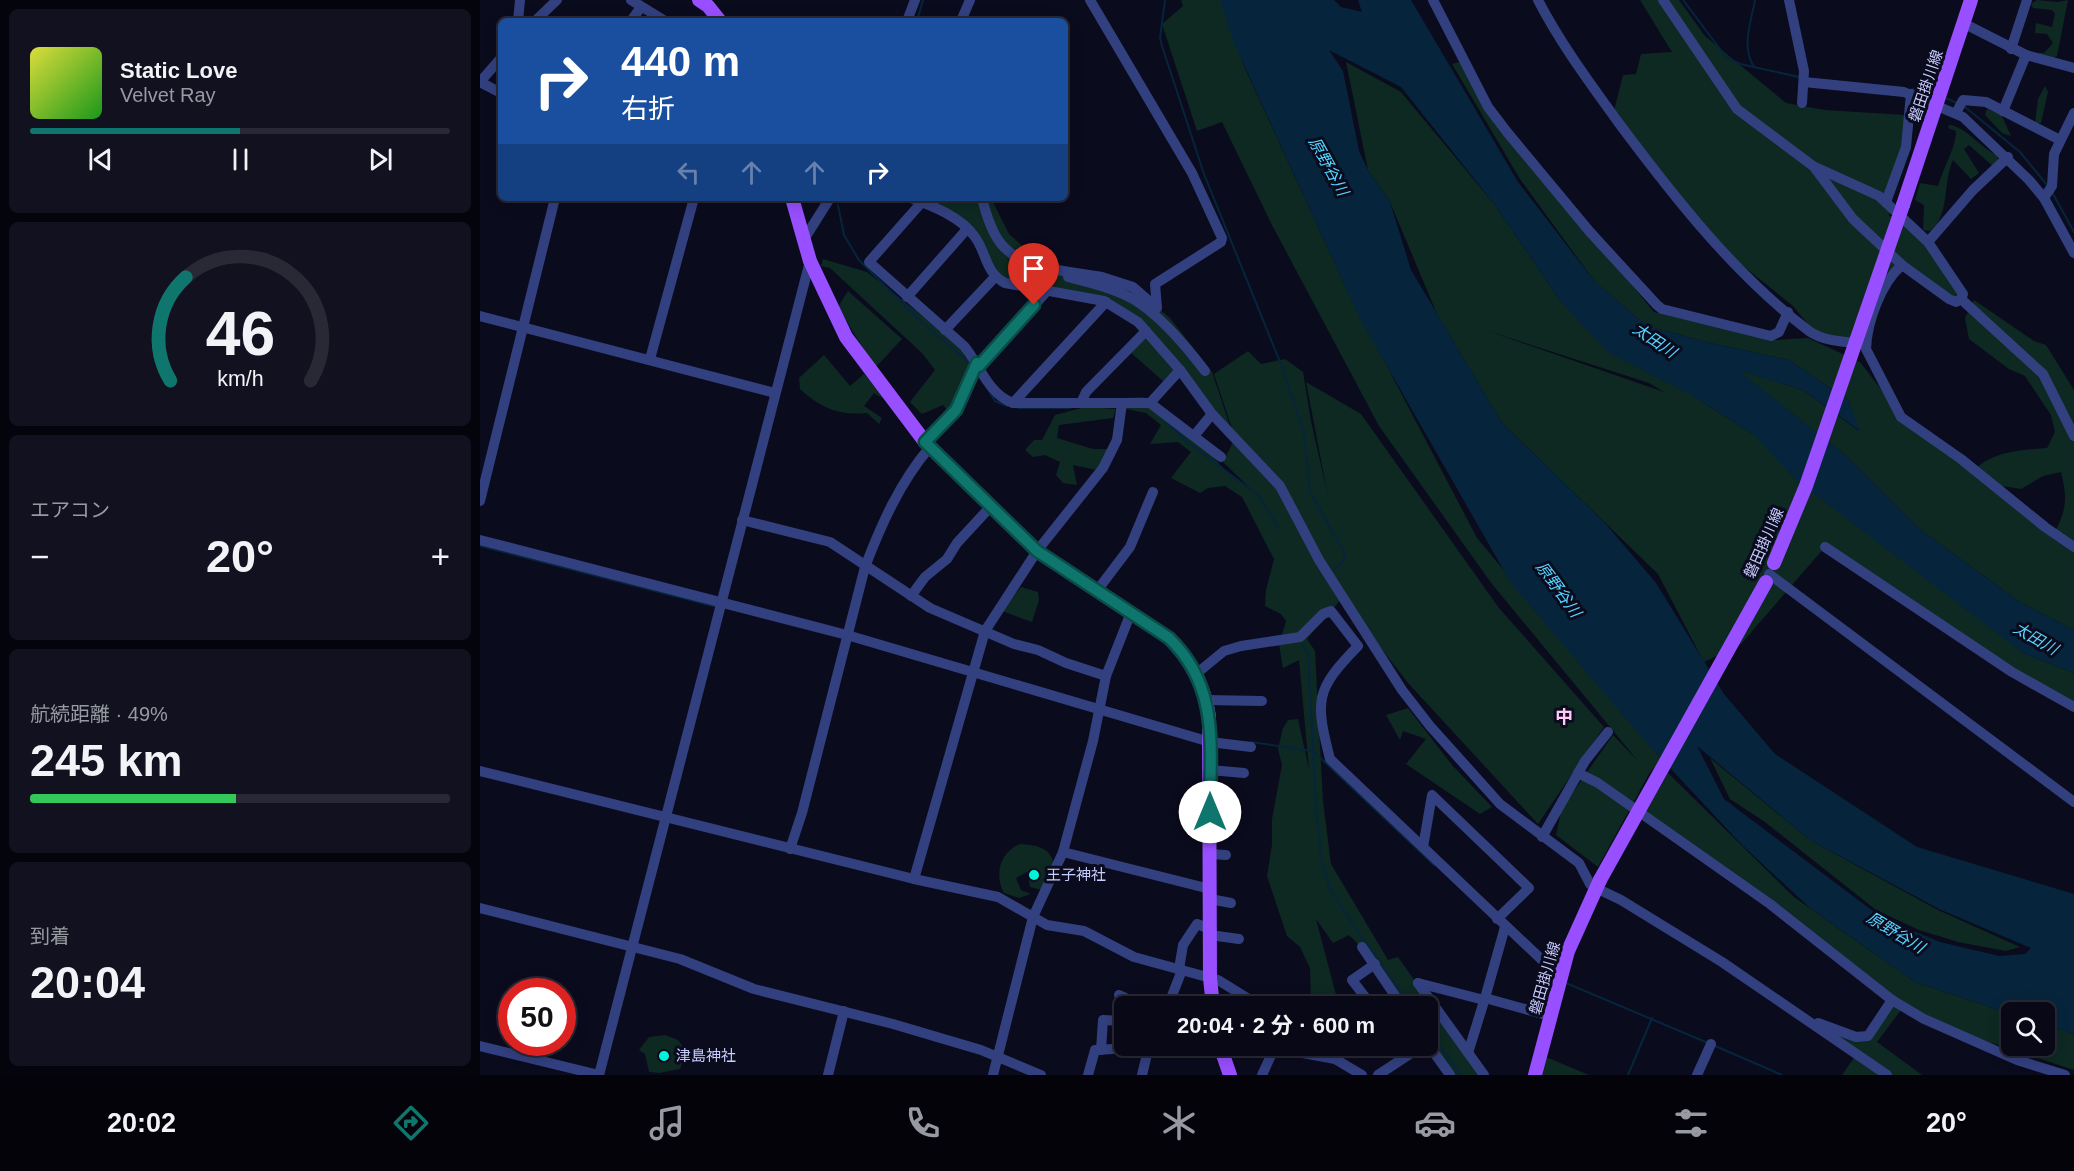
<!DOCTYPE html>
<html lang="ja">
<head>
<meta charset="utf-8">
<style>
	:root { --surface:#080816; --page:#11111f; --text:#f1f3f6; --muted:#989aa1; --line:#292935; --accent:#0f766e }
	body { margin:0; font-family:Helvetica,"Noto Sans JP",sans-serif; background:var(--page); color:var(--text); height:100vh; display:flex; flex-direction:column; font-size:22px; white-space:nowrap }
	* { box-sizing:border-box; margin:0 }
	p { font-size:20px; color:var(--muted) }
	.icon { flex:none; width:33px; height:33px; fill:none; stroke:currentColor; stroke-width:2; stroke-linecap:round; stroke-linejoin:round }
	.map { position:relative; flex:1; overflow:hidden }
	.side { display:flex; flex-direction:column; gap:9px; padding:9px; background:#04040c; width:480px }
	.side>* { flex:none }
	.banner { position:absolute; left:18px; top:18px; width:570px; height:183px; border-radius:9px; box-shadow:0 3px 15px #0003,0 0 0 2px var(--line); background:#1a4fa0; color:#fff; overflow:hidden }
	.tools { position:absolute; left:1521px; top:1002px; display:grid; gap:12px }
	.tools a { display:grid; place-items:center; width:54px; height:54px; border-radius:9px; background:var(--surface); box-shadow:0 3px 15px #0003,0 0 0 2px var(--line); font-size:30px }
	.speed { position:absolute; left:18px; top:978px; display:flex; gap:12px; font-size:30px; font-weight:700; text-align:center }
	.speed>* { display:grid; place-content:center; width:78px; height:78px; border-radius:50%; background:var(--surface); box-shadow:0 3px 15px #0003,0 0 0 2px var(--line); line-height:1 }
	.speed .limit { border:9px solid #d22; background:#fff; color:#111 }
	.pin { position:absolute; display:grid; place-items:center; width:51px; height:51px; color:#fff; margin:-62px -26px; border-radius:50% 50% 50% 0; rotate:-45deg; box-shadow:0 0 6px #0007 }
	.pin .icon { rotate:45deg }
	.me { position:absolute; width:66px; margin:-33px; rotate:0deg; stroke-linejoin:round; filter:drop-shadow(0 0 4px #0008) }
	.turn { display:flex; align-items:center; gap:21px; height:126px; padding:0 24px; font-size:27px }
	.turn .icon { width:78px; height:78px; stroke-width:2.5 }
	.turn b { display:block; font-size:42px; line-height:51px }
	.lanes { display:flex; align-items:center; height:57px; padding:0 24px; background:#0003; justify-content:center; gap:30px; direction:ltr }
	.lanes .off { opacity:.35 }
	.big { font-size:45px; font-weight:700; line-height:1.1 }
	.side .card { flex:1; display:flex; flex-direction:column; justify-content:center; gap:9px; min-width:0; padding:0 21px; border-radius:9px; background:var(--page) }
	.side .dial { align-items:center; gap:0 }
	.dial svg { height:156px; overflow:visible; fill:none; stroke:var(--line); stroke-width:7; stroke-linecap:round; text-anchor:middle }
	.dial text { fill:var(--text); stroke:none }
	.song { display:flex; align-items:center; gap:18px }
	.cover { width:72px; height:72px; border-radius:9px; background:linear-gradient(135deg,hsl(60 70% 55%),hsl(120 70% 35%)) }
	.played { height:6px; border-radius:3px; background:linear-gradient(90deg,var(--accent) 50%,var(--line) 50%) }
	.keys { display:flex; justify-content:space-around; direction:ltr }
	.heat { display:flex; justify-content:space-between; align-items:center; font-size:33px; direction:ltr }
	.charge { height:9px; border-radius:4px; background:linear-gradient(90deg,#34c759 49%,var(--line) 0) }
	.trip { position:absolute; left:634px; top:996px; width:324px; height:60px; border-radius:9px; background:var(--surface); box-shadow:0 3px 15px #0003,0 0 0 2px var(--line); font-weight:700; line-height:60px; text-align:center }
	.dock { display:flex; height:96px; justify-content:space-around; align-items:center; background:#030309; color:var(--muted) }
	.dock .icon { width:42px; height:42px }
	.dock .current { color:var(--accent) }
	.dock b { font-size:27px; color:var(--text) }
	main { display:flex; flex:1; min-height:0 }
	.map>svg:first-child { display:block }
</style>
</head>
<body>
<main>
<section class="side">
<div class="card">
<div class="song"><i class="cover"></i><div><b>Static Love</b><p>Velvet Ray</p></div></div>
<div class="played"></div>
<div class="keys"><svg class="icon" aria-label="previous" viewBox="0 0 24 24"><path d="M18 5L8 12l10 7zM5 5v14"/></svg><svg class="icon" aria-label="pause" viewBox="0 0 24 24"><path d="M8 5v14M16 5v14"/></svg><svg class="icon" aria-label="next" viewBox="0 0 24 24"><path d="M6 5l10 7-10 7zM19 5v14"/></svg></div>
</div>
<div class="card dial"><svg viewBox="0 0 100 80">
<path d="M14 69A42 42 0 1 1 86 69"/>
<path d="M14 69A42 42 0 0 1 22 16" stroke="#0f766e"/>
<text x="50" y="56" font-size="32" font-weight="700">46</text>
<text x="50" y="72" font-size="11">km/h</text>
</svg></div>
<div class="card"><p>エアコン</p>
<div class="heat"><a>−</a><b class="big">20°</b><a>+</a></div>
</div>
<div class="card"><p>航続距離 · 49%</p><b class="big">245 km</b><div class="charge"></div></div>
<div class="card"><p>到着</p><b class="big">20:04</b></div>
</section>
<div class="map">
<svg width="1594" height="1075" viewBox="0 0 1594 1075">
	<rect width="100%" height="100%" fill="#0b0b1e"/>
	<!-- green -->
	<g fill="#0d2922" fill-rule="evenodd">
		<path d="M701 0H741L764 66 867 290 997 538 1181 759 1169 774 1118 867 1076 835 1082 808 1133 735 1158 761 1012 584 899 426 792 225 742 122 717 131 682 24 703 6Z"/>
		<path d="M1160 0H1199L1225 36 1306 103 1345 110 1425 115 1423 154 1409 195V216L1430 219 1483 294 1476 302 1418 260 1368 342 1336 334 1313 306 1257 261 1209 212 1133 115 1143 75 1156 74 1161 54 1192 52Z"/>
		<path d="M1557 0 1578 2 1588 0 1577 56 1571 60 1552 53H1564L1573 43 1567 34 1555 33 1556 23 1572 27 1575 14 1572 10 1553 8 1551 4Z"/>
		<path d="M866 62 921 92 1015 205 1081 302 1213 396 1273 434 1543 653 1594 673V706L1345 547 1261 644 1224 662 1178 574 1022 423 957 314 910 202 888 170ZM1008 331 1169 383 1184 392Z"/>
		<path d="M979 62 1070 185 1174 312 1294 340 1328 338 1380 362 1424 419 1495 470C1512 451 1544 450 1567 448L1575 432 1571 415 1545 376 1529 369 1489 339 1485 318 1494 300 1554 341 1566 345 1594 390V630L1541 603 1438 528 1365 455 1256 369 1323 390 1379 431 1368 400 1309 360 1230 343 1167 326 1115 282 1040 179 972 64ZM1581 472C1587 496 1587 508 1576 530L1522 486 1541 489 1563 476Z"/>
		<path d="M1565 86 1568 92 1561 123H1555L1558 99Z"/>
		<path d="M1507 109 1521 114 1531 136 1522 133 1505 115Z"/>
		<path d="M1469 125C1487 127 1500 148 1517 155L1519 162 1516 169 1489 145 1484 149 1499 173 1491 179 1473 160C1463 181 1470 216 1450 231L1443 230 1444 205 1435 200 1440 183 1458 186C1463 169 1476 147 1476 131L1468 128Z"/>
		<path d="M437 198H511L529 234 555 257 653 287 690 318 732 372 753 435 645 312 604 295 531 284 518 271 495 237Z"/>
		<path d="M343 259 387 272 480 346 493 373 469 412 463 405 442 414 430 402 455 370 442 353 350 268 341 266Z"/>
		<path d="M368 291 422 339 395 368 358 307Z"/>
		<path d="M666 338 695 370 683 381 650 352Z"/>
		<path d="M768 351 781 364 805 359 823 372 831 421 848 496 826 382 881 414 1019 608 1124 727 1058 824 928 683 862 598 827 639 835 651 843 801 851 864 908 960 918 957 1001 1075H972L948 1040V1006H925L885 951 869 935 853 943 836 919 859 1006H831L830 968 820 947 807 936 787 876 792 845V819L802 765 798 749 803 728 808 720 818 719 829 769 819 660 803 668 799 645 806 621 801 614 785 606 786 590 794 559 762 497 745 486 728 488 720 493 691 478 711 452 698 442 670 444 681 425 666 413 641 408 644 398 664 397 714 436 744 469 779 497 743 462 755 438 734 374Z"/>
		<path d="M344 355 370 386 384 374 406 397 407 401 394 393 384 406 402 418 399 424 387 413C360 416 340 408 320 389L319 378Z"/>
		<path d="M605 407 636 409 633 418 579 425 577 438 613 449H629L617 470 593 465 597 485 583 483 576 475 580 462 565 455 553 457 545 450 554 440H562L575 415Z"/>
		<path d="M541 587 558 592 559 600 552 622 522 611Z"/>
		<path d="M928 708 972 765 1012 807 1000 814 926 764 946 739 923 731 920 740 906 715Z"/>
		<path d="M1230 758 1330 840 1458 910 1540 947 1526 951 1478 942 1439 930 1396 910 1285 822 1250 799Z"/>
		<path d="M1188 773 1314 897 1435 982 1531 1014 1532 1046H1564L1565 1024 1594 1034V1070L1457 1025 1398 988 1165 813Z"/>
		<path d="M540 844C556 845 571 847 574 865L562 890 550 887 547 872 536 878 541 890 551 894 539 898 524 893C514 875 520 852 540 844Z"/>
		<path d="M1412 1000 1421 1010 1397 1042 1442 1075H1362L1376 1055 1337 1027 1387 1036Z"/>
		<path d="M185 1035 198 1040 206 1051 200 1069 179 1073 169 1072 165 1054 159 1050 169 1037Z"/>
		<path d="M1066 1057 1109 1075H1063Z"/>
	</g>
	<!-- water -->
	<path fill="#06253c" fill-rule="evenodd" d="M740 0H854L861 7 882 12 878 0H931L1038 182 1115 282 1167 326 1230 343 1309 360 1368 400 1380 431 1323 390 1258 370 1365 455 1438 528 1541 603 1594 630V673L1543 653 1317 481 1273 434 1213 396 1129 353 1081 302 1015 205 921 87 849 50 863 71 879 151 888 170 910 202 931 270 1022 423 1125 523 1176 583 1244 694 1295 754 1437 847 1594 894V1034L1565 1024 1564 1012 1531 1014 1435 982 1330 908 1262 845 1164 740 1031 583 880 319 754 43ZM1217 746 1330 840 1459 909 1551 948 1545 954 1519 956 1460 942 1402 918 1244 799Z"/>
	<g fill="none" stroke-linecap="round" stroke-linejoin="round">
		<!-- stream -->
		<g stroke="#06253c" stroke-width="2">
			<path d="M685 0 680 38 682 46 724 174 800 362 824 432 830 492 864 552V560L852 571"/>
			<path d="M1203 0 1246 57 1260 64 1319 77"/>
			<path d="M437 21 443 0"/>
			<path d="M1274 67C1261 47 1271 22 1275 0"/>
			<path d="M1432 89 1455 93"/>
			<path d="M1463 97 1477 103"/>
			<path d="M1485 107 1540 152 1567 185"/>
			<path d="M1572 192 1594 232"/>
			<path d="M358 205 364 235 379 260 440 321 491 364"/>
			<path d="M509 391 515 401 527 406"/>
			<path d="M538 408H590"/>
			<path d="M687 422 707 442 778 495 799 528"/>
			<path d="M0 546 237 607"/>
			<path d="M822 646 828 652 836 806 841 856 849 887 867 916 931 1006"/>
			<path d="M771 742 833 751 954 865"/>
			<path d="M1086 983 1228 1043"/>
			<path d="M948 1029 981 1075"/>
			<path d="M1233 1045 1302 1075"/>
			<path d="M1148 1075 1172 1018"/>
		</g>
		<!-- minor -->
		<g stroke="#334080" stroke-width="10">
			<path d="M151 0 185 21"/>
			<path d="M953 0 1008 107 1027 132 1110 232 1177 305 1182 309 1291 336 1299 332 1308 312"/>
			<path d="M1058 0C1080 43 1110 83 1138 122 1194 197 1254 274 1329 331 1344 342 1368 342 1386 344"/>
			<path d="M1183 0 1257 109 1333 166 1399 196 1448 242 1483 294 1481 299 1563 374 1594 436"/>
			<path d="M1309 0 1324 71 1322 103"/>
			<path d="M38 21 40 0"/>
			<path d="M55 21 77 0"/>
			<path d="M151 21 161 7"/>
			<path d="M427 21 435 0"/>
			<path d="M481 21 490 0"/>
			<path d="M1485 24 1546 55 1594 68"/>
			<path d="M1531 49 1547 0"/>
			<path d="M0 82 21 58"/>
			<path d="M0 82 21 93"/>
			<path d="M1324 82 1424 92 1483 117 1549 180 1564 198 1594 253"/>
			<path d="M1523 111 1546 55"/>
			<path d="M1476 113 1483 100 1506 102 1580 140"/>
			<path d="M1334 167 1373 219 1422 265 1469 299 1476 302 1481 299"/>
			<path d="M431 198C453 206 481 217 495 237 507 254 505 272 525 283L624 301 658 322 700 370 732 414 800 486 839 560 922 690 950 726 1020 804 1099 863 1110 884 1116 888 1141 900 1242 962 1407 1075"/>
			<path d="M502 198C512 238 521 254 561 269"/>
			<path d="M1564 198 1572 186 1574 154 1594 113"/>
			<path d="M442 202 389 262 484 346C500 365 508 394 533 403H670L741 457"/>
			<path d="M1406 202 1426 147 1431 94"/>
			<path d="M323 241 350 198"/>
			<path d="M1448 242 1493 190 1528 157"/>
			<path d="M1422 265C1401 283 1387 322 1386 349L1421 417 1481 459 1565 527 1594 547"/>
			<path d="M557 267 622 277 653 287 677 308 675 284 741 242 742 238 712 173 610 0"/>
			<path d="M588 277C610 283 633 288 653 299 680 315 706 346 725 371"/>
			<path d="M427 297 487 229"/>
			<path d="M0 316 295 393"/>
			<path d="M465 330 515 277"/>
			<path d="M170 359 214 198"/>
			<path d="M499 366 568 290"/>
			<path d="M533 403 626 302"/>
			<path d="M601 403 606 392 666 331"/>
			<path d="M670 403 700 370"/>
			<path d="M714 436 732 414"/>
			<path d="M445 442 476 410 497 363"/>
			<path d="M0 501 75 198"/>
			<path d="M262 520 350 542 450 608 534 644 558 650 586 663 626 676"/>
			<path d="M0 540 367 635 730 742 771 747"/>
			<path d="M1345 547 1532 672 1594 707"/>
			<path d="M1289 574 1594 802"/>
			<path d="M616 592 650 547 673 492"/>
			<path d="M431 596 445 577 467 559 477 543 512 505"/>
			<path d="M716 674 744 651 761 646 820 637 843 614 851 611 878 646C835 690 835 700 850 759L1080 977"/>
			<path d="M726 700 782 701"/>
			<path d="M730 770 764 773"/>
			<path d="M0 771 434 879 518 897 567 925 604 931 654 957 738 980 780 1006"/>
			<path d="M1098 773 1118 783 1290 904 1412 1000 1444 1019 1537 1060 1585 1075"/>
			<path d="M1062 837 1105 761 1128 732"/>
			<path d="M943 847 952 795 1049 888 1017 919"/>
			<path d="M310 849 322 813 385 567C401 525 420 482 450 447"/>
			<path d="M583 852 730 889"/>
			<path d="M730 854 746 855"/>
			<path d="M434 879 505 631 557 551 623 468 637 440 642 403"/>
			<path d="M730 899 751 903"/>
			<path d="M0 908 200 959 274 989 413 1024 501 1050 561 1075"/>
			<path d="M1025 927 1005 998 1070 1016"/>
			<path d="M730 935 759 939"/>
			<path d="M882 947 922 1006"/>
			<path d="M699 969 703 945 717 924 730 929"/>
			<path d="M938 983 1004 1075"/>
			<path d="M938 983 1004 1000"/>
			<path d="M639 995 664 1006"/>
			<path d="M688 1006 702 970"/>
			<path d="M892 1006 872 980 895 964"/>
			<path d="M1338 1023 1376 1037 1388 1036 1412 1000"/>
			<path d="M948 1044 970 1075"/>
			<path d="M0 1046 119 1075"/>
			<path d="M785 1046 855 1059 882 1075"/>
			<path d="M621 1050 623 1020 645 1021"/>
			<path d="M988 1053 1005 998"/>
			<path d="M119 1075 330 261"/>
			<path d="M348 1075 364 1011"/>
			<path d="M513 1075 553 917 583 852 613 741 626 676 650 615"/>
			<path d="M608 1075 615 1050 633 1049"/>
			<path d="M662 1075 669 1046"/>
			<path d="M782 1075 794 1049"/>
			<path d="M898 1075 942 1046"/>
			<path d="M1217 1075 1231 1044"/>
		</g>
		<!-- major -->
		<g stroke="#984fff" stroke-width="14">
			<path d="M219 0 228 6 240 21"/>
			<path d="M312 198 330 261 366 337 445 442 557 551 689 638C711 660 724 685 729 716L730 978 733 1006"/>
			<path d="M1423 205 1491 0"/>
			<path d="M740 1046 750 1075"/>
			<path d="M1055 1075 1088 951 1120 880"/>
		</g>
		<!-- major-bridge -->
		<g stroke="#984fff" stroke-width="14">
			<path d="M1294 563 1326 486 1423 205"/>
			<path d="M1120 880 1286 582"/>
		</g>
	</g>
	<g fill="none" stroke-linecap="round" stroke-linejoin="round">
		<defs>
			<path id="route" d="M554 305 499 366 497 363 476 410 445 442 557 551 689 638C740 687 730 747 730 812"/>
		</defs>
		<!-- route casing -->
		<use href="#route" stroke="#0a4d48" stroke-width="15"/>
		<!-- route -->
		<use href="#route" stroke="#0f766e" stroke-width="10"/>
	</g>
	<!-- markers -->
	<g fill="#00f3d8" stroke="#0b0b1e" stroke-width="2">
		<circle cx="554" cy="875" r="6"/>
		<circle cx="184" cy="1056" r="6"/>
	</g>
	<g text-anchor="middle" stroke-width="6" stroke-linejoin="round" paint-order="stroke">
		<!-- street labels -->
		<g font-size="15" fill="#c8cdff" stroke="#0b0b1e">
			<text transform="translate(1446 86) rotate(-71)" y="5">磐田掛川線</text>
			<text transform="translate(1284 543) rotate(-66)" y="5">磐田掛川線</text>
			<text transform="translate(1065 978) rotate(-74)" y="5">磐田掛川線</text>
		</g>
		<!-- poi labels -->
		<g font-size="15" fill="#c8cdff" stroke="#0b0b1e" text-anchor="start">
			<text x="566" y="880">王子神社</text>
			<text x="196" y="1061">津島神社</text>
		</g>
		<!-- water labels -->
		<g font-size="16" font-style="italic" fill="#56d5ff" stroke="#0b0b1e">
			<text transform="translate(849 166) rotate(61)" y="6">原野谷川</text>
			<text transform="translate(1175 340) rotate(34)" y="6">太田川</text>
			<text transform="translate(1079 589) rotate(54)" y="6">原野谷川</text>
			<text transform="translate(1556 638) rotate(30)" y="6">太田川</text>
			<text transform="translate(1416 932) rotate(31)" y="6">原野谷川</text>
		</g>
		<!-- quarter labels -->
		<g font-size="18" font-weight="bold" fill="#ffcaf7" stroke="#0b0b1e">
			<text x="1084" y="723">中</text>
		</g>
	</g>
</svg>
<div class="tools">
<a><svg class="icon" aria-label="search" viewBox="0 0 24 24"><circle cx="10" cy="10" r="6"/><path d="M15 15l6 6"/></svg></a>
</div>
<div class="speed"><div class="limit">50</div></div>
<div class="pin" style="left:554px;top:305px;background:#d93025"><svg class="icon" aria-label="arrive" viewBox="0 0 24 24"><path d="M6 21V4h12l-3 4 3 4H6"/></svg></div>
<svg class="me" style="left:730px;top:812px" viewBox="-20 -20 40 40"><circle r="19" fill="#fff"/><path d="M0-13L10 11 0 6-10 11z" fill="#0f766e"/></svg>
<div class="trip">20:04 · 2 分 · 600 m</div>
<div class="banner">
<div class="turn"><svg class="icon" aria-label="right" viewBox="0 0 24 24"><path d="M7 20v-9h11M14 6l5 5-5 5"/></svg><div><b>440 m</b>右折</div></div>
<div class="lanes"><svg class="icon off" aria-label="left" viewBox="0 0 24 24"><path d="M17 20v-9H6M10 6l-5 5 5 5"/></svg><svg class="icon off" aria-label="ahead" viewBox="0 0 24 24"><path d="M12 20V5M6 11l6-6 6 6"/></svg><svg class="icon off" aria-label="ahead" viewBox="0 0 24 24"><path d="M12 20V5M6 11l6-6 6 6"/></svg><svg class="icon" aria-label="right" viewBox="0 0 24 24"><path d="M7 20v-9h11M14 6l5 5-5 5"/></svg></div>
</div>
</div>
</main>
<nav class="dock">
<b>20:02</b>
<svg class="icon current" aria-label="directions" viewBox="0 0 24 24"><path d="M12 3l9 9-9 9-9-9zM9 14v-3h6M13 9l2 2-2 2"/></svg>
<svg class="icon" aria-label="music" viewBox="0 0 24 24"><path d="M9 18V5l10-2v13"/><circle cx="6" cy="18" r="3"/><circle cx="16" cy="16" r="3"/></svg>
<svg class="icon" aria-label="phone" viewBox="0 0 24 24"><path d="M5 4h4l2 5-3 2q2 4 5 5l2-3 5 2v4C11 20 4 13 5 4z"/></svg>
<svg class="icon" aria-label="climate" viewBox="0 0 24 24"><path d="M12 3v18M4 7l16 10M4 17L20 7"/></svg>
<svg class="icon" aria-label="car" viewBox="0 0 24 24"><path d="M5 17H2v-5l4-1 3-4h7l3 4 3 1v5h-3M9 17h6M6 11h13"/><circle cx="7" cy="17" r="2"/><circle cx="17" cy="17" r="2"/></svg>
<svg class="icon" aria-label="filters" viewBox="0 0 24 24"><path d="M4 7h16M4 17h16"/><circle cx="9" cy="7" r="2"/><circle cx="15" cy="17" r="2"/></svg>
<b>20°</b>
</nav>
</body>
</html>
